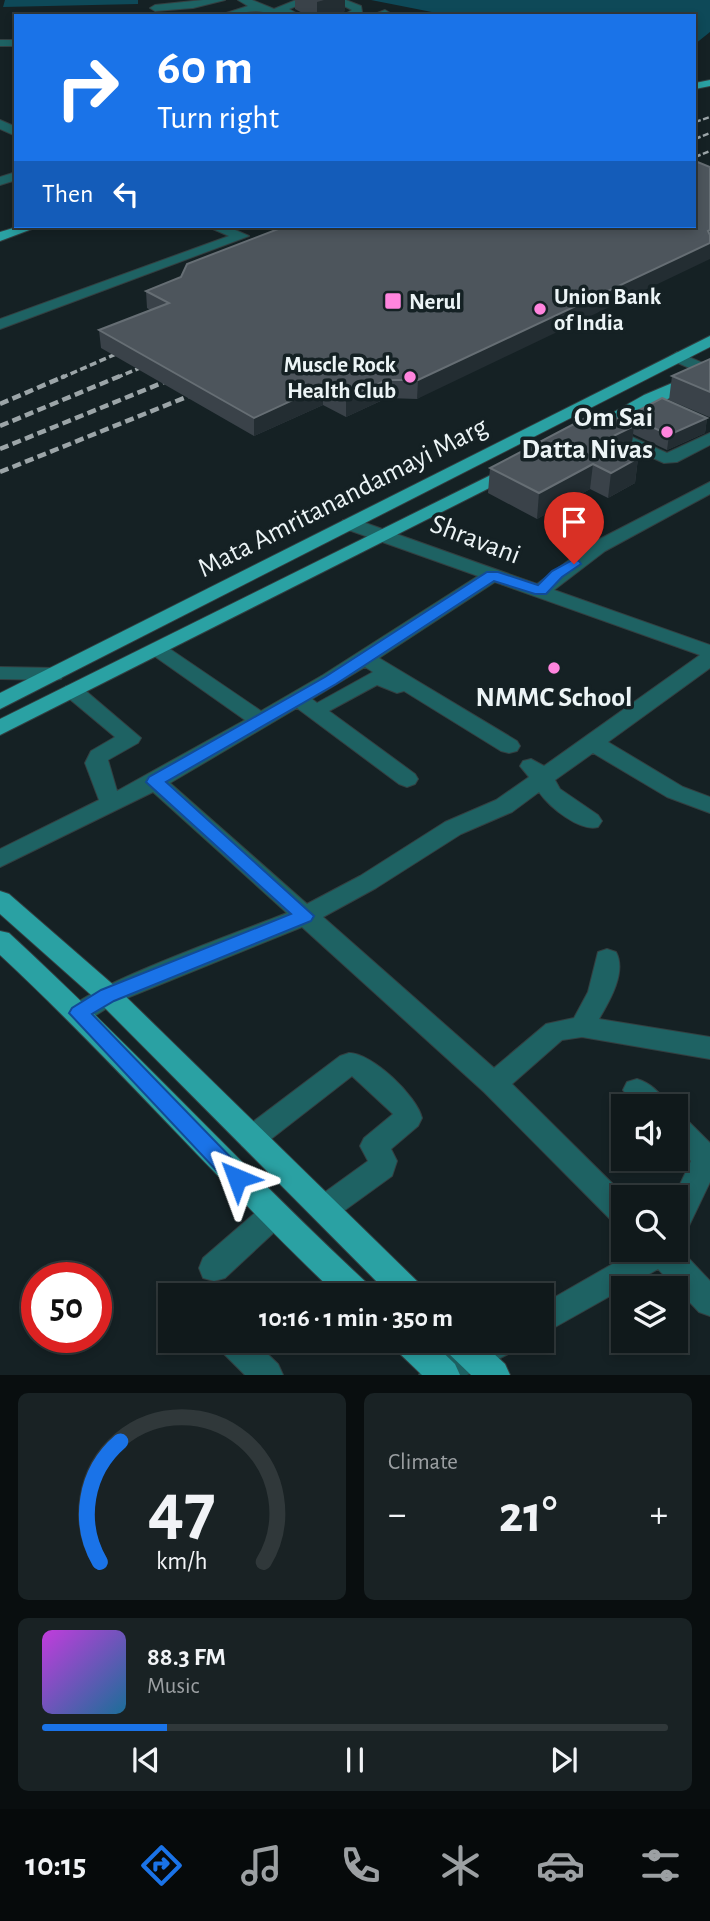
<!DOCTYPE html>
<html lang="en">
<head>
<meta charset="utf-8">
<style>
	:root { --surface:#10191b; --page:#192224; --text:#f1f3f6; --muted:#9ca0a3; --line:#30383a; --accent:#1a73e8 }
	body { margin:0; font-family:"Alegreya Sans",sans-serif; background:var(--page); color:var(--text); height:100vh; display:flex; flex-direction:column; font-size:26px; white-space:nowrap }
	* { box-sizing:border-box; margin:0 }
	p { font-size:23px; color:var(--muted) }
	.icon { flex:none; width:38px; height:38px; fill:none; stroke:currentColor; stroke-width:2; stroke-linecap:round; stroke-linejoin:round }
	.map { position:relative; height:1375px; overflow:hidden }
	.details { display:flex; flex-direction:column; gap:18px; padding:18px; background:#090e0f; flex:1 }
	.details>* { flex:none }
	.hud { position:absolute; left:14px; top:14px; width:682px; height:214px; border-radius:0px; box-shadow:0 4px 10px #0003,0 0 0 2px var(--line); background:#1a73e8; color:#fff; overflow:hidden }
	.tools { position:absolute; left:611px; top:1094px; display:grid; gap:14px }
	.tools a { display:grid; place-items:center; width:77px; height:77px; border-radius:0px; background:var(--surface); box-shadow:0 4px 10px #0003,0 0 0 2px var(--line); font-size:35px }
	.speed { position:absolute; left:21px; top:1262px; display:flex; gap:14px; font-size:35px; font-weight:700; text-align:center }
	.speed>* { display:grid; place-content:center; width:91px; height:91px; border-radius:50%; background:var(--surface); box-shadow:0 4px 10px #0003,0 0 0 2px var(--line); line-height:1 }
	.speed .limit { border:10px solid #d22; background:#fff; color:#111 }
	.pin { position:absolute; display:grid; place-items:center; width:60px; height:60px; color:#fff; margin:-72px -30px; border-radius:50% 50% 50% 0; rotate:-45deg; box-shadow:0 0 7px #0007 }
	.pin .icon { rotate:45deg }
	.me { position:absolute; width:77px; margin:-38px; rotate:316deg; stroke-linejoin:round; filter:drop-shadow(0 0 5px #0008) }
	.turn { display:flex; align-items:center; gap:24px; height:147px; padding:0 28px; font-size:32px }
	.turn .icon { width:91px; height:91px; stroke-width:2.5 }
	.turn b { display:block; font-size:49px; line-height:60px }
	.then { display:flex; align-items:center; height:66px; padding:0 28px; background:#0003; gap:14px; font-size:26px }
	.big { font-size:52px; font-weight:600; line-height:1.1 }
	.details .card { flex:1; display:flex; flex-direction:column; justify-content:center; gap:10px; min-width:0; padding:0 24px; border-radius:10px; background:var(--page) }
	.details .dial { align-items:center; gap:0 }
	.dial svg { height:182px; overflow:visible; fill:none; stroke:var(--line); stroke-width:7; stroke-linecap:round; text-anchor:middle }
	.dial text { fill:var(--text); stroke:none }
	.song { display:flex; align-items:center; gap:21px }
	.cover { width:84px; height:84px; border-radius:10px; background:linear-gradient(135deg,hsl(290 70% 55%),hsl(200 70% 35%)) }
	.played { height:7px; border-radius:4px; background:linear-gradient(90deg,var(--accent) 20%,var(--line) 20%) }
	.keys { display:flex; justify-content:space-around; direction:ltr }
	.heat { display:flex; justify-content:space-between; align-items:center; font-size:38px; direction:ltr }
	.details .tiles { flex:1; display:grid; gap:18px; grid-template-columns:1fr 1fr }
	.card:last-child { grid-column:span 2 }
	.trip { position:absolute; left:158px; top:1283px; width:396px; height:70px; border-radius:0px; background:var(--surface); box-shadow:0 4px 10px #0003,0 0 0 2px var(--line); font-weight:600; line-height:70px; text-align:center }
	.tabs { display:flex; height:112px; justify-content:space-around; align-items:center; background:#060a0b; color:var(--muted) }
	.tabs .icon { width:49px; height:49px }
	.tabs .active { color:var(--accent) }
	.tabs b { font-size:32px; color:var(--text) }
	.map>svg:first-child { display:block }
</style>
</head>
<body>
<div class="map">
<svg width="710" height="1375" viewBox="0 0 710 1375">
	<rect width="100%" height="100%" fill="#152124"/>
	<!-- green -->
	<g fill="#0e4958">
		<path d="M5 0H138V4L3 7Z"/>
		<path d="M371 0H710V32L695 44V16H452Z"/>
	</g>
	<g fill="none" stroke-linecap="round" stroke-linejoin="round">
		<defs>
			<g id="minor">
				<path d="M203 0H225L193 8 155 11 150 8 155 5Z"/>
				<path d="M238 0H252L274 9 296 0H312L289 9 301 16H286L277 12 272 16H256L263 12C251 9 231 16 217 16L248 6Z"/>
				<path d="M332 0H346L361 6 362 12 357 16H342L352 10Z"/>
				<path d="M385 10 390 13 389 15 370 16Z"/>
				<rect x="0" y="40" width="16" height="6"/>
				<path d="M0 120 16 127V136L0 129Z"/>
				<path d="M16 172V180L0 185V177Z"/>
				<path d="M206 226H226L249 236 0 329V319L229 236Z"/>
				<path d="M677 352 710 366V377L671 360 669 357Z"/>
				<path d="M608 426 667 453 710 433V445L677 462 664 463 602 435 599 431 602 427Z"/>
				<path d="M710 482V494L605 551 554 590 710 645V668L608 742 683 787 710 797V813L667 797 593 753 555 780 560 789 598 815 602 821 598 827C580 832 549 807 539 792L512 812 461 834 376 888 323 917 494 1068 546 1024 574 1018 588 992 598 952 607 949 616 952C627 972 609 1002 599 1019L710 1037V1059L582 1037 562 1040 512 1084 626 1197H623V1226L613 1222 484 1092 302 927 117 1002 88 1020 79 1023 70 1020 66 1013C79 988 250 928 287 913L153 792 0 867V849L99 800 85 763 91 751 115 737 66 696 62 691 66 686H80L141 738 138 743 108 760 117 791 245 720 150 653 147 649 150 645H164L261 711 323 675 478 576 343 528 341 524 343 520H357L537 584 592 543ZM495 582 700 655 544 766 531 759 523 761 520 766 529 777 496 800 445 822 360 876 307 904 170 783 297 708 399 784 407 787 415 784 418 779 415 774 329 711 377 685 397 693 404 691 501 751 509 753 517 751 520 746 517 741 379 658ZM365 667 373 672 317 703 312 699Z"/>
				<path d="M0 667 54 668 61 669 64 674 61 679 54 680 0 679Z"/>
				<path d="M349 1053C372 1053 417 1096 422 1118L418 1126 391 1149 397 1161 392 1176 334 1218 324 1222 314 1218 309 1209 314 1200 368 1161 360 1146 364 1138 393 1114 352 1076 262 1146 252 1150 242 1146 238 1138 242 1130 340 1056Z"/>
				<path d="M637 1079C650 1083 661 1093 668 1106H636L623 1090 627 1082Z"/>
				<path d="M676 1115 686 1119 710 1143V1182L686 1232 676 1236 674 1197 691 1161 676 1145Z"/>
				<path d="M273 1202 283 1206 288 1215 283 1224 225 1278 214 1281 203 1278 199 1268 203 1258 263 1206Z"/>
				<path d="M676 1245 710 1281V1316L699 1312 658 1269 541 1335V1305L637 1250H676Z"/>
				<path d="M216 1340H253L278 1364 283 1375H245L220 1350Z"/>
				<path d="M472 1340H520L516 1350 467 1375H419L424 1364Z"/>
			</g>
			<g id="major">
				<path d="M710 80V86L695 89V83Z"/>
				<path d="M20 226H40L0 241V232Z"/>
				<path d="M710 336V347L0 709V693Z"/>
				<path d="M710 367V378L595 435 589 436 580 431 644 395Z"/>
				<path d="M513 464 519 465 522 469 519 473 0 735V719Z"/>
				<path d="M0 891 9 894 117 988 421 1285 425 1295H390L99 1002 0 914Z"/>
				<path d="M0 931 9 933C133 1047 246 1171 369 1285L373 1295H337C221 1185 117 1064 0 955Z"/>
				<path d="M392 1340H430L455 1364 460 1375H422L396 1350Z"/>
				<path d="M441 1340H479L505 1364 510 1375H471L445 1350Z"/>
			</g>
		</defs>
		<!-- minor casing -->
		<use href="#minor" stroke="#333f41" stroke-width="2"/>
		<!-- major casing -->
		<use href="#major" stroke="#333f41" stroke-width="2"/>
		<!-- minor -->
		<use href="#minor" fill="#1e6263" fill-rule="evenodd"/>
		<!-- major -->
		<use href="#major" fill="#2aa1a3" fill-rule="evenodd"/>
		<!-- rail-far2 -->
		<g stroke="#9ca5a8" stroke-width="2.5" stroke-dasharray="6 2.5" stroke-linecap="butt">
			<path d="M695 122 710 117"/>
			<path d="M695 139 710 133"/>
			<path d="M695 157 710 151"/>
		</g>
		<!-- rail-far1 -->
		<g stroke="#9ca5a8" stroke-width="3.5" stroke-dasharray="7 3.5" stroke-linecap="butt">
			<path d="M61 378 132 347"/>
			<path d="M116 378 156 361"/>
			<path d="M174 378 181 375"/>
		</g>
		<!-- rail -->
		<g stroke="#9ca5a8" stroke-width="4.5" stroke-dasharray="9 4.5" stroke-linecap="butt">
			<path d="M0 404 65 376"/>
			<path d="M0 426 120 376"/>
			<path d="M0 449 179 376"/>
			<path d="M0 472 204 390"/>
		</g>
	</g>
	<!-- wall -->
	<g fill="#3a4249">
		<path d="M295 0H345V11L331 16H308L295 9Z"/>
		<path d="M695 226 417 399 387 398 346 417 323 405 254 436 101 348 99 330 150 310 147 308 146 291Z"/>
		<path d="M710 359V417H709L669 400 672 376Z"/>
		<path d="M628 416 707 418 705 433 667 450 633 434 631 451 627 452 638 458 635 483 608 498 590 489 537 519 488 493 490 468 604 420 628 423Z"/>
	</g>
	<!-- shaded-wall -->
	<g fill="#232d32">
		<path d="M324 0H345V11L331 16H317V2Z"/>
		<path d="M710 230V259L417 399 418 380Z"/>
		<path d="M387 380V398L346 417V398Z"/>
		<path d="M323 386V405L254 436V418Z"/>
		<path d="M707 418 705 433 667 450 669 435Z"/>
		<path d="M634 426 631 451 600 465 603 441Z"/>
		<path d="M638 458 635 483 608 498 611 473Z"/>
		<path d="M593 464 590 489 537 519 539 493Z"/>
	</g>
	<!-- building -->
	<g fill="#4d555c" stroke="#666e74" stroke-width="2">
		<path d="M695 161 710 167V230L708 231 710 235V243L418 380H387L346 398 323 386 254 418 99 330 169 303 146 291 181 277 187 264 286 226H695Z"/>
		<path d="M710 359V392L672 376Z"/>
		<path d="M662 398 707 418 669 435 628 416Z"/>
		<path d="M593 414 604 420 612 416 634 426 603 441 638 458 611 473 593 464 539 493 490 468Z"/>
	</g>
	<!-- route -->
	<path fill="#1a73e8" stroke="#114b97" stroke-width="2" d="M574 559 579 561 581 564 562 577 546 594H535L494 581 336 684 166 782 314 916 311 921 114 1001 92 1014 245 1172 248 1178 245 1185 237 1188 230 1185 69 1013 72 1008 101 990 291 914 146 782 149 777 325 677 487 572H498L538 585 552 571Z"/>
	<!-- markers -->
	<g fill="#ff85de" stroke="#152124" stroke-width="2.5">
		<rect x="384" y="292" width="18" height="18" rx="3.5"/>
		<circle cx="540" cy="309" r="7"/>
		<circle cx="410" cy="377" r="7"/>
		<circle cx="667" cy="432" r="7"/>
		<circle cx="554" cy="668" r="7"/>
	</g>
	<g text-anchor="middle" stroke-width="7" stroke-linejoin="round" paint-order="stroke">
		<!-- far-poi labels -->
		<g font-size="23" font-weight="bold" fill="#ecf4f6" stroke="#152124" text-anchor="start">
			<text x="554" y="304">Union Bank<tspan x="554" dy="26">of India</tspan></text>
			<text x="409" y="309">Nerul</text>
			<text x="396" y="372" text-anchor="end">Muscle Rock<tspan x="396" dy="26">Health Club</tspan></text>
		</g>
		<!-- poi labels -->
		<g font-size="28" font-weight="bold" fill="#ecf4f6" stroke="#152124" text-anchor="end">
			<text x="653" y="426">Om Sai<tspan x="653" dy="32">Datta Nivas</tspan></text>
			<text x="554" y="706" text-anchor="middle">NMMC School</text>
		</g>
		<!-- street labels -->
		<g font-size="28" fill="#ecf4f6" stroke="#152124">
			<text transform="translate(342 496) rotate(-27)" y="10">Mata Amritanandamayi Marg</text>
			<text transform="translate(476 538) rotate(21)" y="10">Shravani</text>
		</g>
	</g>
</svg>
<div class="tools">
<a><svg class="icon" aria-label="sound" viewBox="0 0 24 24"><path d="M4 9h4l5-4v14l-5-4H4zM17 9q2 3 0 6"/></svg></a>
<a><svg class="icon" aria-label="search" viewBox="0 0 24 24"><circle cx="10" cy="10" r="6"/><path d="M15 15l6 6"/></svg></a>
<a><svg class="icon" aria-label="layers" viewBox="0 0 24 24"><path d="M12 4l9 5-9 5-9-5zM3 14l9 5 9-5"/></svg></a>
</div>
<div class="speed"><div class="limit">50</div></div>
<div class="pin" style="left:574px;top:564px;background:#d93025"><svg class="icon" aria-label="arrive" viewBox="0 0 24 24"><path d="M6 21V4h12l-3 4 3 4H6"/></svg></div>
<svg class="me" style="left:237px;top:1178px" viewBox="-20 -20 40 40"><path d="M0-17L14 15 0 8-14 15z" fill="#1a73e8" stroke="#fff" stroke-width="4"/></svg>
<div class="trip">10:16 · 1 min · 350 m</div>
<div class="hud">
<div class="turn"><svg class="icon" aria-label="right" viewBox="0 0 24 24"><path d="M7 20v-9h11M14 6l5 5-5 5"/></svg><div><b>60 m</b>Turn right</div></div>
<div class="then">Then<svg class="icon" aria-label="left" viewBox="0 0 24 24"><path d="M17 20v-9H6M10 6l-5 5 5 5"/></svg></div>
</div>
</div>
<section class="details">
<div class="tiles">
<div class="card dial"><svg viewBox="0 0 100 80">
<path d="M14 69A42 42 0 1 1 86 69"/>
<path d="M14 69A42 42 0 0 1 23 16" stroke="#1a73e8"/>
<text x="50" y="56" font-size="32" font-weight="700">47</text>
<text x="50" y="72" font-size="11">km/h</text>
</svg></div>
<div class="card"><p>Climate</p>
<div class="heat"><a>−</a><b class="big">21°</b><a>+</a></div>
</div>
<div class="card">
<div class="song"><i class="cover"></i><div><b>88.3 FM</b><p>Music</p></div></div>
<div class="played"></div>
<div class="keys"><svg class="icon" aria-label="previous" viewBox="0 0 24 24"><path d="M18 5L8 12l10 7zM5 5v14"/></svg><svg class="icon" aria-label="pause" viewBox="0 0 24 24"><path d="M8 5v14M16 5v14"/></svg><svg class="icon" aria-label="next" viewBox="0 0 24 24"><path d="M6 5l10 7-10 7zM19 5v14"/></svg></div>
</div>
</div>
</section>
<nav class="tabs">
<b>10:15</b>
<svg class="icon active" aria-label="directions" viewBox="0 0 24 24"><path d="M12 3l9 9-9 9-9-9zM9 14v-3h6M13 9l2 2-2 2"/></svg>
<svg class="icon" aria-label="music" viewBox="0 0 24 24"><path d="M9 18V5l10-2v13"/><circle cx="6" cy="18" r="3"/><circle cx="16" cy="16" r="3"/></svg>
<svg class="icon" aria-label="phone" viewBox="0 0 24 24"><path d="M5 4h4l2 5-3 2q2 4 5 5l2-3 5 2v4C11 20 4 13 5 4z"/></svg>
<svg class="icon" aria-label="climate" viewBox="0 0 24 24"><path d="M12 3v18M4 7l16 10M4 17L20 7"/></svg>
<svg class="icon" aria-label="car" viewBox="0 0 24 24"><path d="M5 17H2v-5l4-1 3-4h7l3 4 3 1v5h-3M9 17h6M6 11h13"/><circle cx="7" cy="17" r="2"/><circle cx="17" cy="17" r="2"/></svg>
<svg class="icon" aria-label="filters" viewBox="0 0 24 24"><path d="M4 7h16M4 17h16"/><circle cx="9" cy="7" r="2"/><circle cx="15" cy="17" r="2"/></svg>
</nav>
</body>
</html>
